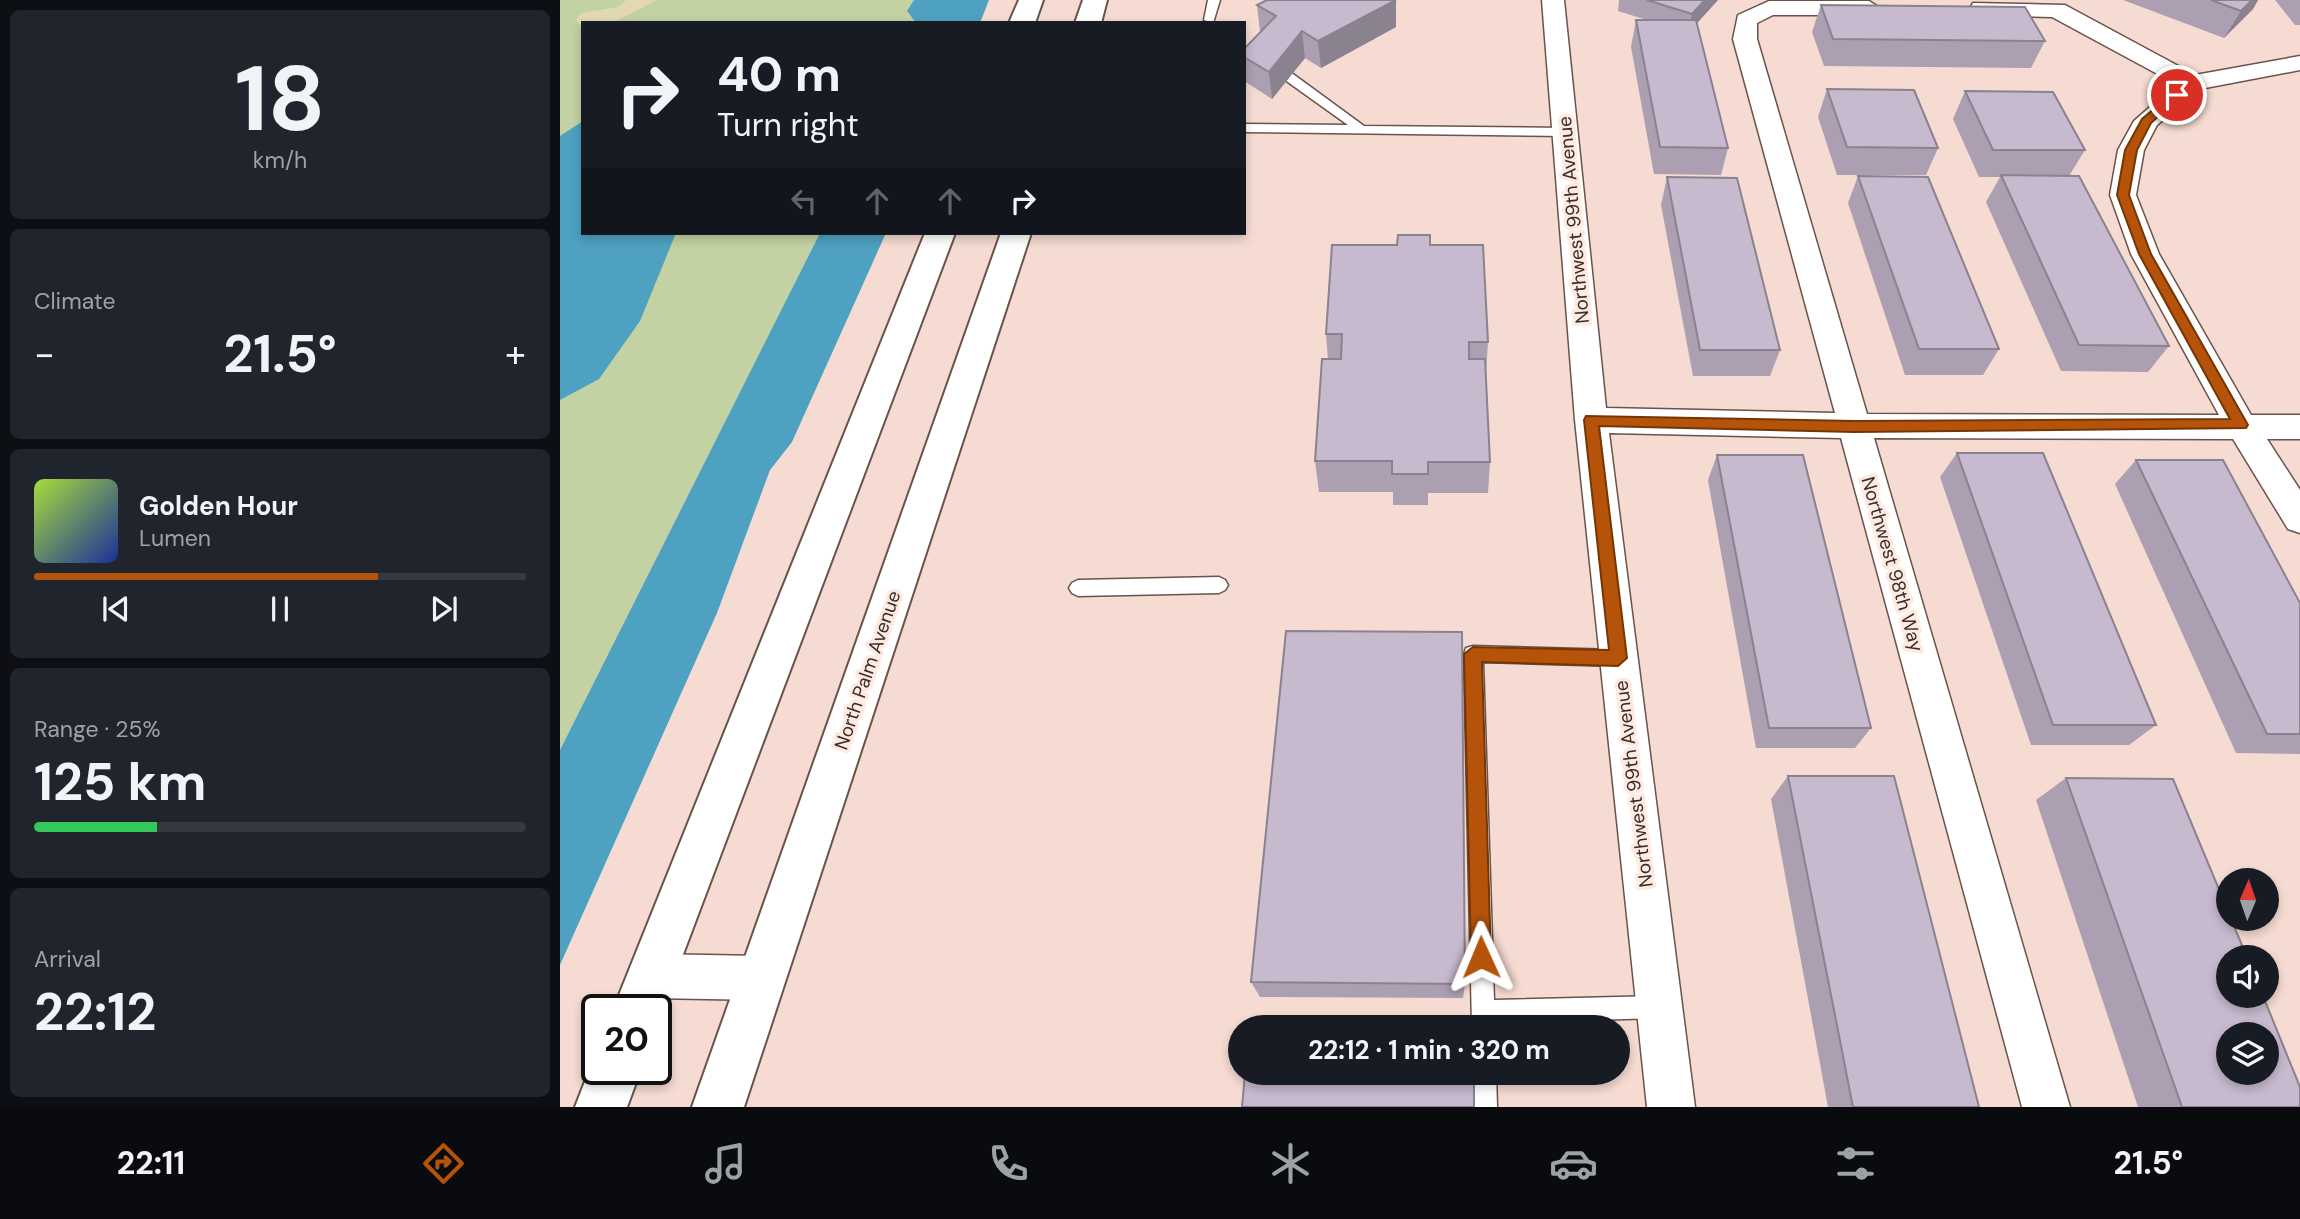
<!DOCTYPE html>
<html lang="en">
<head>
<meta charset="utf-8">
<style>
	:root { --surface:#171b24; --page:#20242c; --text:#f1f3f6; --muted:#9ea1a6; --line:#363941; --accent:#b45309 }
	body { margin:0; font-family:"DM Sans",sans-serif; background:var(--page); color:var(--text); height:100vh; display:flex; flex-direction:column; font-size:26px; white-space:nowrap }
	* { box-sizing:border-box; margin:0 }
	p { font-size:23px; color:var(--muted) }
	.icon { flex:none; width:38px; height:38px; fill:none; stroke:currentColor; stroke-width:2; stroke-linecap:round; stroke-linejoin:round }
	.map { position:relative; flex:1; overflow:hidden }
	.details { display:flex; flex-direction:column; gap:10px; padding:10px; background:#0d0f14; width:560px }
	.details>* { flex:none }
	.hud { position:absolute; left:21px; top:21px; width:665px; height:214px; border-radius:0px; box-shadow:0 4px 10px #0003; background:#171b24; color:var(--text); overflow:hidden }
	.needle { width:46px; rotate:2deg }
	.controls { position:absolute; left:1656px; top:868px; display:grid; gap:14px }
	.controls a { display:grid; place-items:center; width:63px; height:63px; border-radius:50%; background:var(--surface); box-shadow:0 4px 10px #0003; font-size:35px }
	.speed { position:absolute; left:21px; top:994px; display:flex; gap:14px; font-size:35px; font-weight:700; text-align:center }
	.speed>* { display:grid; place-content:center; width:91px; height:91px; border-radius:50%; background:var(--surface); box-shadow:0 4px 10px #0003; line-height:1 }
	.speed .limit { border:4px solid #111; border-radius:10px; background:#fff; color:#111 }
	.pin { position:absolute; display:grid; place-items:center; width:60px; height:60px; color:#fff; margin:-30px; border:4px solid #fff; border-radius:50%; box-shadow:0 2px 7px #0007 }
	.me { position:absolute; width:77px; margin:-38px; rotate:359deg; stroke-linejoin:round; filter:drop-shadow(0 0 5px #0008) }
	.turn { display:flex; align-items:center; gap:24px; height:147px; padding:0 21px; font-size:32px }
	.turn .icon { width:91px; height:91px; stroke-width:2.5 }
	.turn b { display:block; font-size:49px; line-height:60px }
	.lanes { display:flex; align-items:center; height:66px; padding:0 21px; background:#0003; justify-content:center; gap:35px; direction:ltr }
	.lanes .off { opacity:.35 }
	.big { font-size:52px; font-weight:700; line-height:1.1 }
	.details .tile { flex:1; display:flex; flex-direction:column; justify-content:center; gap:10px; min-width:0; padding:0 24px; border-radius:10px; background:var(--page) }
	.details .dial { align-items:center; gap:0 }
	.dial b { font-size:91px; line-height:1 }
	.song { display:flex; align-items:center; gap:21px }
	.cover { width:84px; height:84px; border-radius:10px; background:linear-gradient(135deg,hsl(80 70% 55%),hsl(230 70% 35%)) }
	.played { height:7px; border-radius:4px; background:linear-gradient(90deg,var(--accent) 70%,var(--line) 70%) }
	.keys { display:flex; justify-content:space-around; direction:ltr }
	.heat { display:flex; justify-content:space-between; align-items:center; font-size:38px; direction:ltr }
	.charge { height:10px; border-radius:5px; background:linear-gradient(90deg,#34c759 25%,var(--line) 0) }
	.trip { position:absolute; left:668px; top:1015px; width:402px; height:70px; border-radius:35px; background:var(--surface); box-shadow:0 4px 10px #0003; font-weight:700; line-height:70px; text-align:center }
	.menu { display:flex; height:112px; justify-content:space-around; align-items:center; background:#090b0e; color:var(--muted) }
	.menu .icon { width:49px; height:49px }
	.menu .current { color:var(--accent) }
	.menu b { font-size:32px; color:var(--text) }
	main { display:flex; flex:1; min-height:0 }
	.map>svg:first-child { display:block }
</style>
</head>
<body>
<main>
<section class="details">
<div class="tile dial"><b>18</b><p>km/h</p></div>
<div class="tile"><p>Climate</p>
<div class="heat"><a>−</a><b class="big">21.5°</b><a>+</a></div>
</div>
<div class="tile">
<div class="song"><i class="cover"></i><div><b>Golden Hour</b><p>Lumen</p></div></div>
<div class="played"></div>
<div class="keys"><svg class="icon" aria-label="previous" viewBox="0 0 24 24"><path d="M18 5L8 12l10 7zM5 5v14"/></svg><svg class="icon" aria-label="pause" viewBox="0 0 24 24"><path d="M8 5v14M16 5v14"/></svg><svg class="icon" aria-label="next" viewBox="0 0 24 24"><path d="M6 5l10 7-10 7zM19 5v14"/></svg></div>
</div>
<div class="tile"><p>Range · 25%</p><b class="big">125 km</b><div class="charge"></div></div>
<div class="tile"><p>Arrival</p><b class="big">22:12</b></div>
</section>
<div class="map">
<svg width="1740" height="1107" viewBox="0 0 1740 1107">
	<rect width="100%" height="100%" fill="#f5dbd1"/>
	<!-- green -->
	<path fill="#c3d2a2" d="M0 0H354L347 12 356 23H23V233H260L0 750Z"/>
	<!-- sand -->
	<path fill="#e2d8b3" d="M66 0H97L52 23H23V28L16 20 21 13 58 7Z"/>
	<!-- water -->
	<g fill="#4ea1c0">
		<path d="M354 0H429L420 23H356L347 11Z"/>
		<path d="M23 121V233H116L80 321 39 379 0 400V136Z"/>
		<path d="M260 233H326L232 442 210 470 157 613 0 965V750Z"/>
	</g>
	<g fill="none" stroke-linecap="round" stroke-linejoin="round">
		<defs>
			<g id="lane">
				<path d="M648 0H660L653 23 644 20Z"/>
				<path d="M725 74H733L804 126 1005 128 1011 132 1005 136 684 132V124L788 125 725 80Z"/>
				<path d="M659 577 665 580 668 585 665 590 659 593 518 596 512 593 509 588 512 583 518 580Z"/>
				<path d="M913 646 1058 650 1065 652 1067 658 1065 664 1058 666 923 662 934 1000 1099 996 1107 999 1110 1007 1107 1015 1099 1018 934 1023V1027H912L904 654 906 648Z"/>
				<path d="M912 1073H936L937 1107H913Z"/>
			</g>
			<g id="street">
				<path d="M982 0H1004L1046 408 1275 413 1173 39 1178 15 1209 1H1309L1320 8 1309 15H1213L1197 23V39L1307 414 1659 415 1571 254 1550 195 1558 150 1574 121 1616 84 1492 17 1421 15 1410 8 1413 3 1505 5 1635 75 1740 56V70L1640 89 1597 125 1584 150 1576 195 1599 254 1691 415H1740V439H1707L1740 490V533L1728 529 1673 439 1314 438 1510 1107H1462L1281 438 1049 433 1135 1107H1087L1015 420Z"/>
				<path d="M91 954 202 956 218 962 224 978 218 994 202 1000 91 998 75 992 69 976 75 960Z"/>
			</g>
			<g id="secondary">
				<path d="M459 0H483L475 23H449Z"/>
				<path d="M523 0H547L541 23H515Z"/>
				<path d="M365 233H395L96 1026V1010H53Z"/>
				<path d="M441 233H471L184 1107H132Z"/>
				<path d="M37 1051V1069H81L67 1107H15Z"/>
			</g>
		</defs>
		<!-- lane casing -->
		<use href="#lane" stroke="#69534b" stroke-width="3"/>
		<!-- street casing -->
		<use href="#street" stroke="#69534b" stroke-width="3"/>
		<!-- secondary casing -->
		<use href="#secondary" stroke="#69534b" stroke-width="4"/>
		<!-- lane -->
		<use href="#lane" fill="#fff" fill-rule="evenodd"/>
		<!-- street -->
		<use href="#street" fill="#fff" fill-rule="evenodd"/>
		<!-- secondary -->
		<use href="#secondary" fill="#fff" fill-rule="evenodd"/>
	</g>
	<!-- wall -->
	<g fill="#ab9fb1">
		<path d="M1059 0H1158L1137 23 1168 148 1161 175 1094 174 1071 47 1076 20H1087L1058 11Z"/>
		<path d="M1563 0H1698L1693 9 1664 38Z"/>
		<path d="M1715 0H1740V25H1735Z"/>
		<path d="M697 5 836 27 761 68 745 58 712 99 684 81V49L700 32Z"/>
		<path d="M1261 5 1485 41 1471 68 1264 66 1252 32Z"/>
		<path d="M1267 89 1378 148 1366 175H1277L1258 117Z"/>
		<path d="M1405 91 1525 150 1509 176 1609 346 1588 372 1501 371 1426 202 1440 177H1419L1393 119Z"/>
		<path d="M1298 176 1439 349 1423 375H1345L1288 203Z"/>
		<path d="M1107 177 1220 350 1210 376H1133L1101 205Z"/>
		<path d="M870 245 928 342 926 373 930 462 928 493H868V505H833V492H759L755 461 768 359 766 334Z"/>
		<path d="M1397 453 1596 725 1569 745H1471L1380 477Z"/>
		<path d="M1157 455 1311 728 1295 748H1196L1148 480Z"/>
		<path d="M1576 460 1740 603V754L1676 753 1555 484Z"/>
		<path d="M1228 776 1419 1107H1268L1211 799Z"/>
		<path d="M1506 778 1740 1107H1578L1476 800Z"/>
		<path d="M691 982 905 984 903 998 700 997Z"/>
	</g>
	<!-- shaded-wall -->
	<g fill="#8b8290">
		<path d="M836 0V27L761 68 758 41Z"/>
		<path d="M1145 0H1158L1128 33 1132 14Z"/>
		<path d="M1692 0H1698L1693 9 1664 38 1681 11Z"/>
		<path d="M742 31 745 58 712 99 709 72Z"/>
	</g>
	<!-- building -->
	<g fill="#c7b9ce" stroke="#8b8290" stroke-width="2" fill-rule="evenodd">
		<path d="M707 0H836L758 41 742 31 709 72 684 57V49L716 16 697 5Z"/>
		<path d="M1087 0H1145L1132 14Z"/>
		<path d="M1651 0H1692L1681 11Z"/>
		<path d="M1261 5 1465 7 1485 41 1273 39Z"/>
		<path d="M1076 20H1136L1168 148 1100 147Z"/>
		<path d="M1267 89 1354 90 1378 148 1287 147Z"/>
		<path d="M1405 91 1493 92 1525 150H1433Z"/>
		<path d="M1441 175 1519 176 1609 346 1519 345Z"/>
		<path d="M1298 176 1368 177 1439 349H1359Z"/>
		<path d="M1107 177 1177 178 1220 350H1140Z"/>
		<path d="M838 235H870V245H923L928 342H909V359H925L930 462H868V474H832V461H755L762 359H781L782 334H766L772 245H837Z"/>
		<path d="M1397 453H1483L1596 725H1493Z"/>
		<path d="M1157 455H1243L1311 728H1209Z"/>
		<path d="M1576 460H1663L1740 603V734H1707Z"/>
		<path d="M726 631 902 632 905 984 691 982Z"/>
		<path d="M1228 776H1334L1419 1107H1293Z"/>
		<path d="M1506 778 1613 779 1668 911V919H1671L1687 957H1668V996H1703L1740 1087V1107H1622ZM1668 1034H1706V1073H1668Z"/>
		<path d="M685 1073H914V1107H682Z"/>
	</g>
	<!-- route -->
	<path fill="#b45309" stroke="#753606" stroke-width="2" d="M1613 93 1622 95 1591 123 1577 150 1569 195 1591 254 1688 425 1686 428 1294 432 1039 426 1067 658 1058 666 922 662 931 957 928 964 921 967 914 964 911 957 904 654 913 647 1049 650 1024 420 1026 416 1294 421 1670 419 1579 254 1557 195 1565 150 1582 119Z"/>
	<g text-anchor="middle" stroke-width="7" stroke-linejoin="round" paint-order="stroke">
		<!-- street labels -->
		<g font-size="19" fill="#372d29" stroke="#ffeae2">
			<text transform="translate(1013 220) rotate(-95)" y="7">Northwest 99th Avenue</text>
			<text transform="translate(1333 564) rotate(74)" y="7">Northwest 98th Way</text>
			<text transform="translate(307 670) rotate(-71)" y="7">North Palm Avenue</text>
			<text transform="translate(1073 784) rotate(-97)" y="7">Northwest 99th Avenue</text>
		</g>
	</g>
</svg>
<div class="controls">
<a><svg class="needle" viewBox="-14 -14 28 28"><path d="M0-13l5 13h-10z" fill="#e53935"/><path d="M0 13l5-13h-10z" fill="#9ea1a6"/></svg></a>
<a><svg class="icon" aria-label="sound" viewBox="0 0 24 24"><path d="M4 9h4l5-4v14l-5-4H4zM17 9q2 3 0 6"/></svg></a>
<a><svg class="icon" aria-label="layers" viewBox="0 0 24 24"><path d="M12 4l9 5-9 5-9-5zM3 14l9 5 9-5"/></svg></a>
</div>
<div class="speed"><div class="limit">20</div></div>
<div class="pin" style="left:1617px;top:95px;background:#d93025"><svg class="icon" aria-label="arrive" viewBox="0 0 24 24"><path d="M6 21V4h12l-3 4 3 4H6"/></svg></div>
<svg class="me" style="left:921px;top:957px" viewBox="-20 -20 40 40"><path d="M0-17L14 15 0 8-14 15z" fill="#b45309" stroke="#fff" stroke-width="4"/></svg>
<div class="trip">22:12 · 1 min · 320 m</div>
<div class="hud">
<div class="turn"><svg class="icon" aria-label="right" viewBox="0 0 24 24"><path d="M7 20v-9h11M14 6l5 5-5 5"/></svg><div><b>40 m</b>Turn right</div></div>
<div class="lanes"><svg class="icon off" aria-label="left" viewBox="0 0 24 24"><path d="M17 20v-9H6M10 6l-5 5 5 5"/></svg><svg class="icon off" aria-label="ahead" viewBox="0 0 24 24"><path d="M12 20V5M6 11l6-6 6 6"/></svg><svg class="icon off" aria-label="ahead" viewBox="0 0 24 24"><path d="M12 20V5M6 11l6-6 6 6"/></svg><svg class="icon" aria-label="right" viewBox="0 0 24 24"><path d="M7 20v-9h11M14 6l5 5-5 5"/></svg></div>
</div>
</div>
</main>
<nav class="menu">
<b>22:11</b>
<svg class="icon current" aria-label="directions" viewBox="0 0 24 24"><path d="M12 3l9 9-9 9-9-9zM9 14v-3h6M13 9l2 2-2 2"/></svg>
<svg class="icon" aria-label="music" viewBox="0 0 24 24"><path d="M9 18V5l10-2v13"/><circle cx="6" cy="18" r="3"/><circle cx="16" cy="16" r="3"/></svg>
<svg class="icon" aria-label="phone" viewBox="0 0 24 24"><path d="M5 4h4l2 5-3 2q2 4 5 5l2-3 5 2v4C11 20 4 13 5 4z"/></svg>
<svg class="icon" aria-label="climate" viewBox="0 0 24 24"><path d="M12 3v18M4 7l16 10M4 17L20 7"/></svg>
<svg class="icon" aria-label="car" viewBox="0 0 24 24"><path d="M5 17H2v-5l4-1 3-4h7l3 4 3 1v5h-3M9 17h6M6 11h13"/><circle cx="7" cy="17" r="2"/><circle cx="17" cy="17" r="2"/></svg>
<svg class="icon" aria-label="filters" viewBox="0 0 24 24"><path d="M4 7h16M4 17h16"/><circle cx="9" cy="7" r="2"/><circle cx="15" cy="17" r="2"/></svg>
<b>21.5°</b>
</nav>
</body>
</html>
